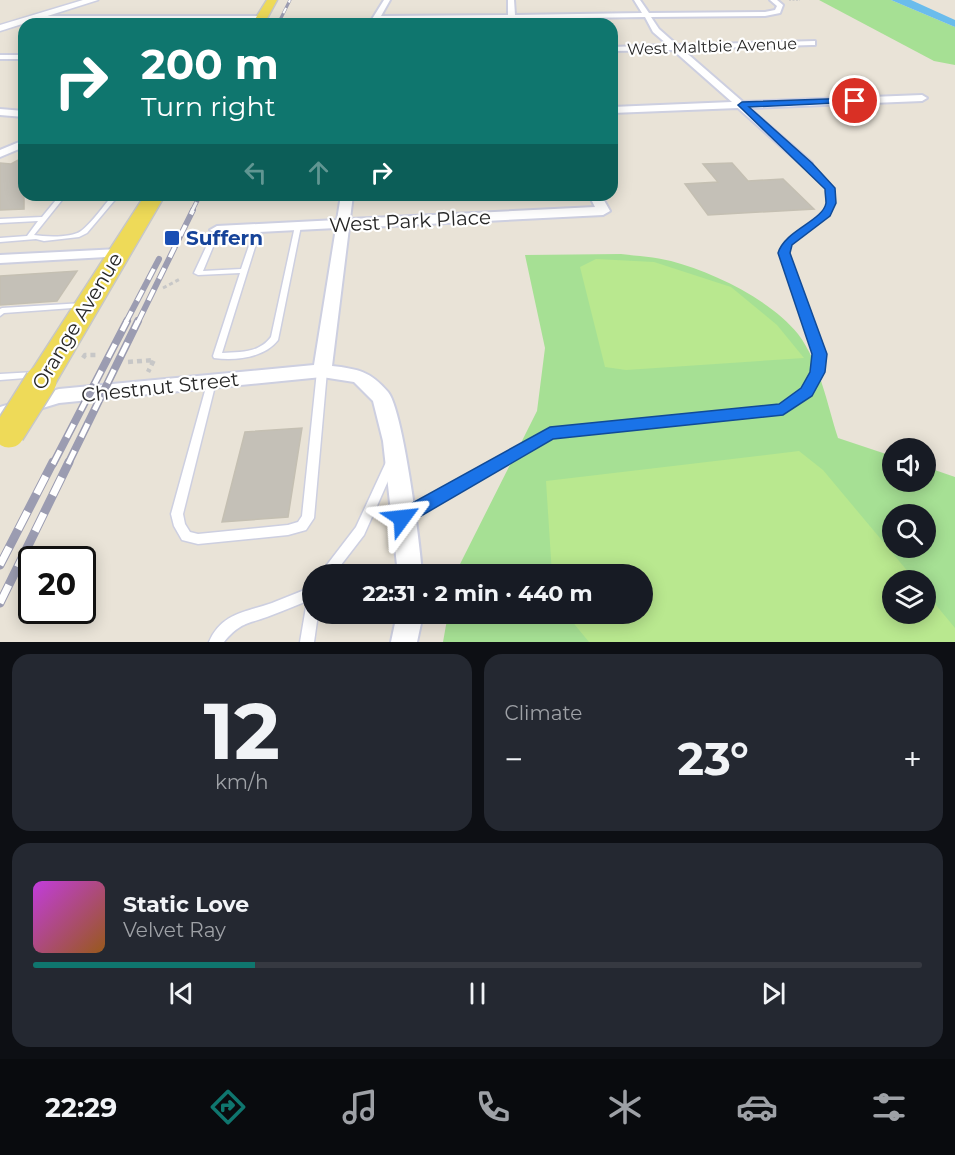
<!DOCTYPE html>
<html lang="en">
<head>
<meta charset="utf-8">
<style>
	:root { --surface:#171b24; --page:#242831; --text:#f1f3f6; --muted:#9ea1a6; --line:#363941; --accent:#0f766e }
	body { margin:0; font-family:Montserrat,sans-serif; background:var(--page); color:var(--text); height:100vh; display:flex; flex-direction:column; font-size:22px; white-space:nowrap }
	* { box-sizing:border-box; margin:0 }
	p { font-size:20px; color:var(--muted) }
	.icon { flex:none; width:33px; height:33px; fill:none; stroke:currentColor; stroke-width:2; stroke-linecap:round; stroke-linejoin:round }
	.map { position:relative; height:642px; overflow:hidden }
	.side { display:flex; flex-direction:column; gap:12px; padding:12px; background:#0d0f14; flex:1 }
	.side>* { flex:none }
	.top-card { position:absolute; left:18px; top:18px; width:600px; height:183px; border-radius:18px; box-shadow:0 3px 15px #0003; background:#0f766e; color:#fff; overflow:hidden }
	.buttons { position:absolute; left:882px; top:438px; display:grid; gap:12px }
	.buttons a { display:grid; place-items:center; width:54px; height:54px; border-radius:50%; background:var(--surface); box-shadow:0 3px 15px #0003; font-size:30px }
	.speed { position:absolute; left:18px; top:546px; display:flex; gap:12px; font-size:30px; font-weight:700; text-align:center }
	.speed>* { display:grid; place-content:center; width:78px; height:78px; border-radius:50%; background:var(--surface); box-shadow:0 3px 15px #0003; line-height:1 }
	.speed .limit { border:3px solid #111; border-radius:9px; background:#fff; color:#111 }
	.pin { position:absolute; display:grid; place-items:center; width:51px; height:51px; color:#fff; margin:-26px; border:3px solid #fff; border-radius:50%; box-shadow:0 2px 6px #0007 }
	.me { position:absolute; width:66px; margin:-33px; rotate:60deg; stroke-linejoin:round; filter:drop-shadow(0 0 4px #0008) }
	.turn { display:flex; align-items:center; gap:21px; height:126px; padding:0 24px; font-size:27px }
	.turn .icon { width:78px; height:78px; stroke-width:2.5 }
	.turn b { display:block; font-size:42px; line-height:51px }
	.lanes { display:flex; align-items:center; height:57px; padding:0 24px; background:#0003; justify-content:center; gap:30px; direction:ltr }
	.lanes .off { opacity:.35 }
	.big { font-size:45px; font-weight:700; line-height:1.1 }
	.side .widget { flex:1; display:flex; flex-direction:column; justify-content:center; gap:9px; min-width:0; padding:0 21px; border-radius:18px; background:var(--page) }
	.side .dial { align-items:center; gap:0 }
	.dial b { font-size:78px; line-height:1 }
	.song { display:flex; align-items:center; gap:18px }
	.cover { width:72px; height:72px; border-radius:9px; background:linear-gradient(135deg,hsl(290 70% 55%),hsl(30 70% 35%)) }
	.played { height:6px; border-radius:3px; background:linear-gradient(90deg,var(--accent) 25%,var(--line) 25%) }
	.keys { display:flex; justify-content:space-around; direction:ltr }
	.heat { display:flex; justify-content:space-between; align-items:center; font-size:33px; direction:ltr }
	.side .tiles { flex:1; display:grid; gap:12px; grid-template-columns:1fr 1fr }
	.widget:last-child { grid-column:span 2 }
	.trip { position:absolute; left:302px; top:564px; width:351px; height:60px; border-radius:30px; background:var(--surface); box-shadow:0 3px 15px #0003; font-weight:700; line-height:60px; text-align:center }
	.tabs { display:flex; height:96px; justify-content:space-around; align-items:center; background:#090b0e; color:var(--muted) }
	.tabs .icon { width:42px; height:42px }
	.tabs .selected { color:var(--accent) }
	.tabs b { font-size:27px; color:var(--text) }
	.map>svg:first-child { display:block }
</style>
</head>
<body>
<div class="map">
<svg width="955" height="642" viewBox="0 0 955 642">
	<rect width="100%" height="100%" fill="#e9e3d7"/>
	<!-- green -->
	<g fill="#a6e094" fill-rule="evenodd">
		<path d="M819 0H891L955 27V65L934 61Z"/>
		<path d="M621 254C638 256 655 257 671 261 713 272 771 300 798 334 820 363 827 404 838 438L892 456V482H926V467L955 477V642H443L448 614H642V574H455L537 411 545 348 525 255ZM892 514H926V548H892ZM892 580H926V614H892Z"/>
	</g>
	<!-- pitch -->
	<g fill="#b9e88f">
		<path d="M596 259 654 262 731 287 777 325 804 358 626 370 605 367 580 267Z"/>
		<path d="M799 451 823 470 915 580H892V614H926V593L955 628V642H589L566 614H642V574H552L546 481Z"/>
	</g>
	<!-- water -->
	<path fill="#6abcec" d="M891 0H911L955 20V27Z"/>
	<!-- building -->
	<g fill="#c4c0b7" stroke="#c4bfb2" stroke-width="1.5">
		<path d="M24 157V209L0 210V163L11 164Z"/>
		<path d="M732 163 748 181 783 179 814 209 708 215 685 184 718 182 703 164Z"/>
		<path d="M77 271 57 301 0 305V276Z"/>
		<path d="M302 428 288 517 222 522 245 432Z"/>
	</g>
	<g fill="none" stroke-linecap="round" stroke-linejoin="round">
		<defs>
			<g id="lane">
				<path d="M808 163 810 164 833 188 834 203 828 214 790 245 788 253 823 354V372L810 394 783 413 552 437 409 520 405 521 401 520 399 516 401 512 550 429 781 406 804 390 813 372 815 354 780 253 785 243 823 212 828 203 827 188 806 166 805 165Z"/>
				<path d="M60 195H66L34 235C45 237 72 238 81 231 91 224 104 205 113 195H119L87 233 79 237 44 241 36 239 0 242V238L27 236 38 221 0 223V219L42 217Z"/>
				<path d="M298 224 301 226 278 340C264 358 235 361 214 358L213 356 240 273 198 275 194 273 214 230 217 228 220 230 203 271 241 269 255 228 258 226 261 228 222 353C241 352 259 353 271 337L295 226Z"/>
				<path d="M83 303H86L87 305 86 307 4 313 0 316V309L2 308Z"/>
				<path d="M322 368 325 369 327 371 314 518 306 530 288 535 198 544 182 540 174 526 171 514 208 380H214L216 382 183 514 185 524 190 532 198 534 288 525 298 522 302 516 317 371 319 369Z"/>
				<path d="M35 372 38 373 40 375 38 377 0 380V374Z"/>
				<path d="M391 459 395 460 396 463 364 535 334 574H321L323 570 356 527 387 460Z"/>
				<path d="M312 587V599C299 604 286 610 272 615 250 624 241 621 224 642H209C221 613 246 612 272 603 285 598 299 592 312 587Z"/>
				<path d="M312 601V614H318L314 642H300L306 607 307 603Z"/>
			</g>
			<g id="street">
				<path d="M384 0H390L381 16 508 15V0H514L515 15 642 13 634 0H640L649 13 765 12 775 10 777 6 770 0H777L783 5 780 13 765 16 651 17 659 29 677 45 815 41V45H812L682 49 743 102 922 95 927 98 922 101 749 108 812 163V167H804L738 108 612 113V107L732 102 673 50 612 51V47L668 45 653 32 645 17 515 19 516 24H508V19L379 20 377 24H369Z"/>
				<path d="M34 16H262L265 18 262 20 32 19Z"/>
				<rect x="0" y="55" width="24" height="4"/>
				<path d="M0 109 24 111V117L0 115Z"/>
				<path d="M24 140V147L0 157V150Z"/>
				<path d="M341 195H353L350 219 595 207 589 195H601L610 211 603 215 349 228 332 366C358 369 370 371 388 392 403 410 420 545 422 574H398L383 441 373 401 354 382 322 377 59 403 0 421V407L59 389 314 365 336 228 217 234 210 230 217 226 337 220Z"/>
				<path d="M119 249 124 250 126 253 124 256 0 263V255Z"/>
				<path d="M397 614H423L417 642H391Z"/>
			</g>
			<path id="secondary" d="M83 0H98L0 31V25Z"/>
			<g id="primary">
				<path d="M267 0H277L264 24H252Z"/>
				<path d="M145 195H165L52 389 41 392 30 389 26 381 30 373Z"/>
			</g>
		</defs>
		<!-- lane casing -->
		<use href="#lane" stroke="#cdcfe0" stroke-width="3"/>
		<!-- street casing -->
		<use href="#street" stroke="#cdcfe0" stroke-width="4"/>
		<!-- secondary casing -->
		<use href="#secondary" stroke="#cdcfe0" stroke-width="3"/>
		<!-- primary casing -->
		<use href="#primary" stroke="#c7c7c7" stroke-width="3"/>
		<!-- path-far2 -->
		<path stroke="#c7c7c7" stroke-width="1.5" stroke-dasharray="2 1.5" stroke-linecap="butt" d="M789 0H800"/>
		<!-- path-far1 -->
		<g stroke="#c7c7c7" stroke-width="3" stroke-dasharray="4 3" stroke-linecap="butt">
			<path d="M185 242 195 241"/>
			<path d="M163 288 180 279"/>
		</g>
		<!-- path -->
		<g stroke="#c7c7c7" stroke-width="4.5" stroke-dasharray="5 4" stroke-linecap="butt">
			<path d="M83 358 85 355H96"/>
			<path d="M128 362 154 360 148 372"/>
		</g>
		<!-- lane -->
		<use href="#lane" fill="#fff" fill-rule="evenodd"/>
		<!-- street -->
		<use href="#street" fill="#fff" fill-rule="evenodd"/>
		<!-- secondary -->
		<use href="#secondary" fill="#fff" fill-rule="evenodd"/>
		<!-- primary -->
		<use href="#primary" fill="#eeda58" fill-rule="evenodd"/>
		<defs>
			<path id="rail-far4" d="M278 24 290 0"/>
			<path id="rail-far3" d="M192 211 200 195"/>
			<g id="rail-far2">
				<path d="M126 322 159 259"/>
				<path d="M138 322 193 210"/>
			</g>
			<g id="rail-far1">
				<path d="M53 464 127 321"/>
				<path d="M68 464 138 321"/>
			</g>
			<g id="rail">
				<path d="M0 565 53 462"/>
				<path d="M0 603 69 462"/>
			</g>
		</defs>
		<!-- rail-far4 casing -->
		<use href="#rail-far4" stroke="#9b9cb1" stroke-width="3"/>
		<!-- rail-far3 casing -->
		<use href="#rail-far3" stroke="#9b9cb1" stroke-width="4.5"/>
		<!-- rail-far2 casing -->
		<use href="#rail-far2" stroke="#9b9cb1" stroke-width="6"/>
		<!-- rail-far1 casing -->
		<use href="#rail-far1" stroke="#9b9cb1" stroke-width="8"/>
		<!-- rail casing -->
		<use href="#rail" stroke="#9b9cb1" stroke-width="9"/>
		<!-- rail-far4 -->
		<use href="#rail-far4" stroke="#fff" stroke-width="2" stroke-dasharray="6" stroke-linecap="butt"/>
		<!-- rail-far3 -->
		<use href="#rail-far3" stroke="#fff" stroke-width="3" stroke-dasharray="10" stroke-linecap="butt"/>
		<!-- rail-far2 -->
		<use href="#rail-far2" stroke="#fff" stroke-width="4" stroke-dasharray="12" stroke-linecap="butt"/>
		<!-- rail-far1 -->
		<use href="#rail-far1" stroke="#fff" stroke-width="5" stroke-dasharray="15" stroke-linecap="butt"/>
		<!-- rail -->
		<use href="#rail" stroke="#fff" stroke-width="7" stroke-dasharray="20" stroke-linecap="butt"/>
		<defs>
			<path id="primary-bridge" d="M9 432 41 381"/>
		</defs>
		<!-- primary-bridge casing -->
		<use href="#primary-bridge" stroke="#c7c7c7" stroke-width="34" stroke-linecap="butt"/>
		<!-- primary-bridge -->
		<use href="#primary-bridge" stroke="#eeda58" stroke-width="31"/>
	</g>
	<!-- route -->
	<path fill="#1a73e8" stroke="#114b97" stroke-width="1.5" d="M855 98 857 99V102L749 107 812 163 835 188 836 203 830 216 792 245 790 253 827 354 825 372 812 396 783 415 553 439 409 523 402 526 396 523 393 518 396 512 550 427 779 404 801 388 810 372 812 354 778 253C785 230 823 221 826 203 826 199 825 193 825 189L738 105 742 102Z"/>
	<!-- markers -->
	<rect fill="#1a4fb4" stroke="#fff" stroke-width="2" x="164" y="230" width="16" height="16" rx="3"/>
	<g text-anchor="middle" stroke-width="4.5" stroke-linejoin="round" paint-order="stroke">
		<!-- far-street labels -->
		<g font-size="16" fill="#262626" stroke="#fff">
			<text transform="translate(712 46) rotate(-2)" y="6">West Maltbie Avenue</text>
		</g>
		<!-- street labels -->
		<g font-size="20" fill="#262626" stroke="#fff">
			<text transform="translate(410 221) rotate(-3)" y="7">West Park Place</text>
			<text transform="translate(77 321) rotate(-59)" y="7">Orange Avenue</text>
			<text transform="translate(160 387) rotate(-6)" y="7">Chestnut Street</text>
		</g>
		<!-- transit labels -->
		<g font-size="20" font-weight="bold" fill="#164399" stroke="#fff" text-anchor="start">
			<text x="186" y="245">Suffern</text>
		</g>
	</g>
</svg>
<div class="buttons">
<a><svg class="icon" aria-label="sound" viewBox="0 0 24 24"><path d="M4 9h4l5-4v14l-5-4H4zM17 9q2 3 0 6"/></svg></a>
<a><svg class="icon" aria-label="search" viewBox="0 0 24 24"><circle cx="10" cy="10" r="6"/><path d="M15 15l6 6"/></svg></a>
<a><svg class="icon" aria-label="layers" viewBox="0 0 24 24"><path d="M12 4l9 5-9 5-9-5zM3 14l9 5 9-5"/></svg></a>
</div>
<div class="speed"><div class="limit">20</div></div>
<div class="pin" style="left:855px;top:101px;background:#d93025"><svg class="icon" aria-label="arrive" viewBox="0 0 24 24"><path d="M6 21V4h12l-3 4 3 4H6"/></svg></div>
<svg class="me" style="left:402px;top:518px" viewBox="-20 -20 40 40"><path d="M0-17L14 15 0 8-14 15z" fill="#1a73e8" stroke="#fff" stroke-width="4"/></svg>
<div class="trip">22:31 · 2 min · 440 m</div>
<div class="top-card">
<div class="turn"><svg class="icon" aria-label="right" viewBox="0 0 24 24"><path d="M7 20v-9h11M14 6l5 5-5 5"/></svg><div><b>200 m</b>Turn right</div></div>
<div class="lanes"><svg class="icon off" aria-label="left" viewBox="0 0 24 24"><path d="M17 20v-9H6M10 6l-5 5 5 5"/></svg><svg class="icon off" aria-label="ahead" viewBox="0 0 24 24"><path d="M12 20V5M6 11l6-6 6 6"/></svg><svg class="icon" aria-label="right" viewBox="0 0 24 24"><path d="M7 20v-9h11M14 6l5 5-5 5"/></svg></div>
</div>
</div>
<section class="side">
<div class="tiles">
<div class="widget dial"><b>12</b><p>km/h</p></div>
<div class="widget"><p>Climate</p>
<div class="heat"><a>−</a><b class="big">23°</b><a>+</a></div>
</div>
<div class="widget">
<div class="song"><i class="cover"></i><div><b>Static Love</b><p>Velvet Ray</p></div></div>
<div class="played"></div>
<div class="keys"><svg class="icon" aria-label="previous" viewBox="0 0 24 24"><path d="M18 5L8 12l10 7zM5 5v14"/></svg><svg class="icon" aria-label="pause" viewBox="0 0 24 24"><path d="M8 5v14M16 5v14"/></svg><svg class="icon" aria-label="next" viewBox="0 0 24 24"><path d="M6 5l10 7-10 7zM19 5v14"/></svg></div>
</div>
</div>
</section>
<nav class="tabs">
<b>22:29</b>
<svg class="icon selected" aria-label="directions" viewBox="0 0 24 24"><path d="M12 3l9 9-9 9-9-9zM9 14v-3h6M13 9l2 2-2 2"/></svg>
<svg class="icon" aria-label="music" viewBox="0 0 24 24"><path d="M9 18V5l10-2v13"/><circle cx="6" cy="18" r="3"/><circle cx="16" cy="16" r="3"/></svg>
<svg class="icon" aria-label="phone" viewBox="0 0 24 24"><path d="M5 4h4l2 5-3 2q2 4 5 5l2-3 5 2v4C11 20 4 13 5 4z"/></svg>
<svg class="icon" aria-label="climate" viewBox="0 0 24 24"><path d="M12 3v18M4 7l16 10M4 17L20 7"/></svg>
<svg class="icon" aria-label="car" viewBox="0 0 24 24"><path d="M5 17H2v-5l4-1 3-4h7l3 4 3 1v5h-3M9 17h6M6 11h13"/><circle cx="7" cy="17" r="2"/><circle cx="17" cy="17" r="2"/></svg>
<svg class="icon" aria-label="filters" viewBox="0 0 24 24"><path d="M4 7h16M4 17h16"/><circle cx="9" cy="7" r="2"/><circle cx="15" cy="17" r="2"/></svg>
</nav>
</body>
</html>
